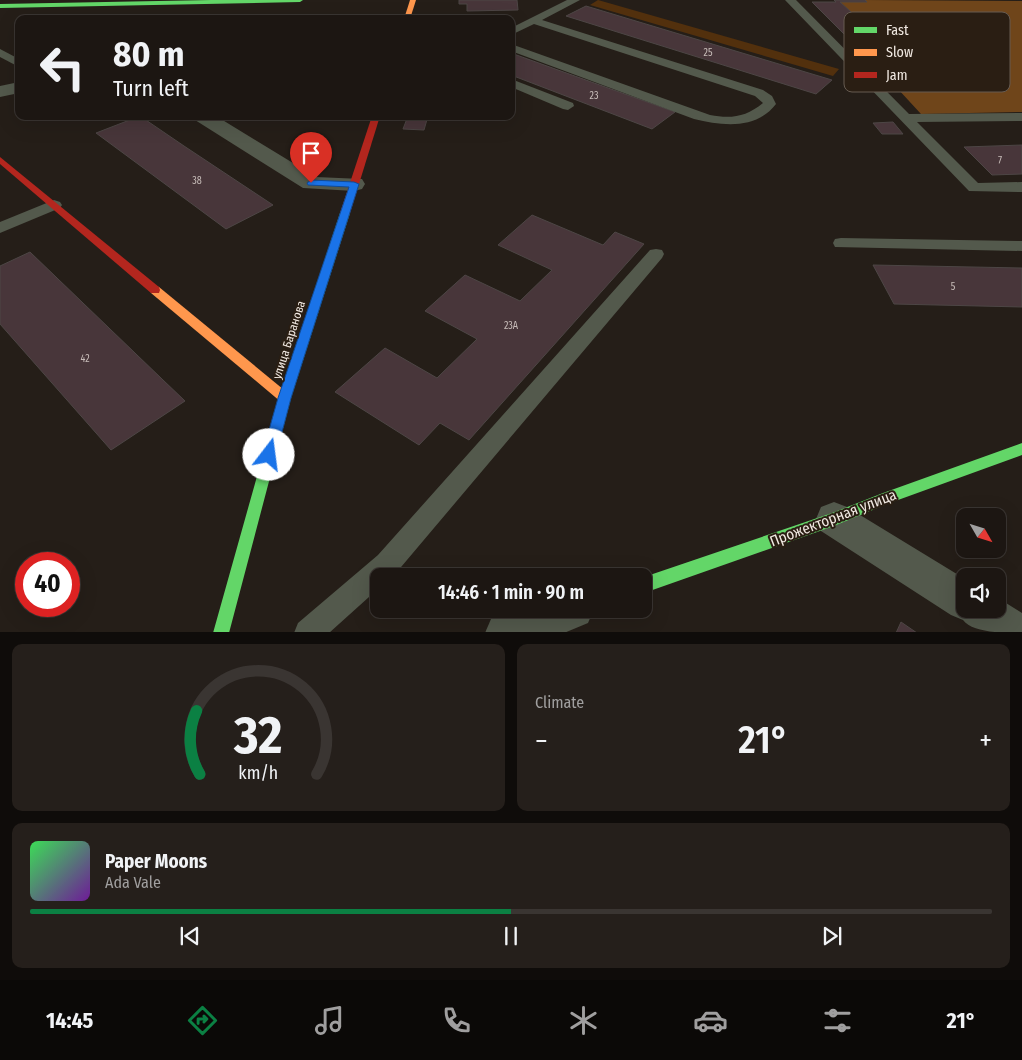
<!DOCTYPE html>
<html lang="en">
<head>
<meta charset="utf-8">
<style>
	:root { --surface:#1c1612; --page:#251f1b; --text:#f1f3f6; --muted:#a09f9f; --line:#3a3532; --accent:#0b8043 }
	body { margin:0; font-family:"Fira Sans Condensed",sans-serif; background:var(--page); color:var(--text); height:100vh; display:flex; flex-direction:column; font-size:19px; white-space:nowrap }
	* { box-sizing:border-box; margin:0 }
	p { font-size:16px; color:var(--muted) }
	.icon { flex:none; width:28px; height:28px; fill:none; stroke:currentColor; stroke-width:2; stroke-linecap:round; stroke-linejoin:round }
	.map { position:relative; height:632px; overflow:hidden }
	.sheet { display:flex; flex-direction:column; gap:12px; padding:12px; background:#0f0c0a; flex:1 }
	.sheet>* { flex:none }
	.hud { position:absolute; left:15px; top:15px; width:500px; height:105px; border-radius:10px; box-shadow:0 5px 20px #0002,0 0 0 1px var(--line); background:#1c1612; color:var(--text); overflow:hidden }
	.needle { width:32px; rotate:129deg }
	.controls { position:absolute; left:956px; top:508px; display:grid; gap:10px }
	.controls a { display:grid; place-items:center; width:50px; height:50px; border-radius:10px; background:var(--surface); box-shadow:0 5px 20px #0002,0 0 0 1px var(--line); font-size:25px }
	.speed { position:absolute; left:15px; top:552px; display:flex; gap:10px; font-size:25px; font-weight:700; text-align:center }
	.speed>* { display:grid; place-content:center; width:65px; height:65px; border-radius:50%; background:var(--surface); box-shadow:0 5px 20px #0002,0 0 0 1px var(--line); line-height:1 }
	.speed .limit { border:8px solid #d22; background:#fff; color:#111 }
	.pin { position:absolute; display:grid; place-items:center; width:42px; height:42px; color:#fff; margin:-51px -21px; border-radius:50% 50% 50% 0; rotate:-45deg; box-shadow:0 0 5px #0007 }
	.pin .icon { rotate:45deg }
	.me { position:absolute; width:55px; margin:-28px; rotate:15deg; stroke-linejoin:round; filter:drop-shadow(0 0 4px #0008) }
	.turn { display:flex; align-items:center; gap:18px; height:105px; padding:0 15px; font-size:22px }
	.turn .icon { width:65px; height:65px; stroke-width:2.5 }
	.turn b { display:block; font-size:35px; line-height:42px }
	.big { font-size:38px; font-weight:600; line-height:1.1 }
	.sheet .widget { flex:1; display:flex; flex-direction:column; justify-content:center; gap:8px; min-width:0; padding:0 18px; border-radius:10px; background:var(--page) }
	.sheet .dial { align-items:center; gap:0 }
	.dial svg { height:130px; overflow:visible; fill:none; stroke:var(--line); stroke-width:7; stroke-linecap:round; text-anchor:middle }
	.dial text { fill:var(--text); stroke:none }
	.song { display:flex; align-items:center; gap:15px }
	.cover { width:60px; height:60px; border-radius:8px; background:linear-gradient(135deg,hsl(130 70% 55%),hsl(280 70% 35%)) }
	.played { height:5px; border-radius:2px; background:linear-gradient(90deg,var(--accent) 50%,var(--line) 50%) }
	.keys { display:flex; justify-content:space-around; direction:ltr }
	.heat { display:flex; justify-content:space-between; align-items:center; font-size:28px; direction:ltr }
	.sheet .tiles { flex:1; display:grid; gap:12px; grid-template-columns:1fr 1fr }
	.widget:last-child { grid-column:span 2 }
	.trip { position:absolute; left:370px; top:568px; width:282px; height:50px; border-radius:10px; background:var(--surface); box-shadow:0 5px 20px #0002,0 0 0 1px var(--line); font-weight:600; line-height:50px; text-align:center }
	.dock { display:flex; height:80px; justify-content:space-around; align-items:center; background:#0b0907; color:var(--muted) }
	.dock .icon { width:35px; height:35px }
	.dock .active { color:var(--accent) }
	.dock b { font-size:22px; color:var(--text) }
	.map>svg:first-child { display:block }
</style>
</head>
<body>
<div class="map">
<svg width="1022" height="633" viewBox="0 0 1022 633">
	<rect width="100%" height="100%" fill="#251e18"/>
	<!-- green -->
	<path fill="#52300d" d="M598 0 839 69 833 76 590 5Z"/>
	<!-- forest -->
	<path fill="#6f451a" d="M865 0 1022 1V112L921 114 886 76 919 75 840 2H866Z"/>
	<!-- building -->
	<g fill="#48363a" stroke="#4d4645">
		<path d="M459 0H517L518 10 467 11V4H459Z"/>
		<path d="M834 0H865L867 2H840L920 75 886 76 812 2H836Z"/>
		<path d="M586 6 832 80 816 94 566 16Z"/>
		<path d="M511 53 558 70 675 112 652 129 511 75Z"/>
		<path d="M140 116 184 146 273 205 226 229 96 133Z"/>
		<path d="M408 116H428L424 130 403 129Z"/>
		<path d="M893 122 903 134H882L873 123Z"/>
		<path d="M1022 145V174L992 175 964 147Z"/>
		<path d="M532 215 603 245 615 232 644 244 469 440 440 423 419 445 335 392 385 348 437 378 477 339 425 311 465 275 520 301 552 270 498 245Z"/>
		<path d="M30 252 162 379 185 401 111 450 0 324V266Z"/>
		<path d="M873 265 1022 268V307L894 304Z"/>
		<path d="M901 622 917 633H896Z"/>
	</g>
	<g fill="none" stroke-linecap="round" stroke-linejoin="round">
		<!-- lane -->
		<g fill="#53594c" fill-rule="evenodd">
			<path d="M567 0H580L542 20 763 90 772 96 776 104C756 130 723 126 694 119L511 51V44L710 115C731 119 746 117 763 103L755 96 534 24 511 35V28Z"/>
			<path d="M785 0H796L909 114 1022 113V121L917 122 978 183 1022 182V192L969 191Z"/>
			<path d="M0 49 19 59V67L0 57Z"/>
			<path d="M511 79 573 103 574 106 568 110 563 109 511 87Z"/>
			<path d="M54 200 60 202 62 205 60 208 0 233V222Z"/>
			<path d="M841 238 1022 241V251L835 247 833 243 835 239Z"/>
			<path d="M656 249 662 250 664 254 662 258 396 573 392 576H379V588L329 633H294L298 623 378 555 650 250Z"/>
		</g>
		<!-- street -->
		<g fill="#53594c" fill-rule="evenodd">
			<path d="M19 82V93L0 97V86Z"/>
			<path d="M193 116H216L316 177 362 179 365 184 362 189 354 191 303 188 195 120Z"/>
			<path d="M834 502 847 507 965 579V609H998V598L1022 613V633C1005 633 972 633 963 620L951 615 821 531 816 519 821 507Z"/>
			<path d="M517 609H594L588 623 564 633H485L491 619Z"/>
		</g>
		<!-- fast -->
		<g fill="#63d668" fill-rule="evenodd">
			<path d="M211 0H303L300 2 0 8V4Z"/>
			<path d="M345 210 350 213 291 398 229 633H213L279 398 340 213Z"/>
			<path d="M1022 443V455L887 504 834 526 644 593V577L832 513 883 493Z"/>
		</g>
		<!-- slow -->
		<g fill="#ff974d" fill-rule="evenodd">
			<path d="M410 0H416L410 19H404Z"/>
			<path d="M155 286 159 287 289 394 291 398 289 402 285 403 281 402 151 293 150 290 151 287Z"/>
		</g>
		<!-- jam -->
		<g fill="#b3261e" fill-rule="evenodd">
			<path d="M372 116H380L350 213 345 216 342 215 340 213Z"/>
			<path d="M0 157 159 287 160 290 159 293H151L0 164Z"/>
		</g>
	</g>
	<!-- route -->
	<path fill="#1a73e8" stroke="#114b97" d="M311 180 354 182 359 184 291 398 276 455 274 459 269 461 264 459 262 455 278 398 349 187 308 185 307 183Z"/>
	<g text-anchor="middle" stroke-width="4" stroke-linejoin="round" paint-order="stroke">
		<!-- number labels -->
		<g font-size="10" fill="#c7bcb8">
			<text x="708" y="56">25</text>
			<text x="594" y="99">23</text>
			<text x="1000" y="164">7</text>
			<text x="197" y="184">38</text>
			<text x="953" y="290">5</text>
			<text x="511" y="329">23А</text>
			<text x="85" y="362">42</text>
		</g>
		<!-- street labels -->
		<g font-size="12" fill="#f1e9e2" stroke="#2a1e13">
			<text transform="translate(289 340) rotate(-72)" y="4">улица Баранова</text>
		</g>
		<!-- near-street labels -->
		<g font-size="15" fill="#f1e9e2" stroke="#2a1e13">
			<text transform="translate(833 518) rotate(-21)" y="5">Прожекторная улица</text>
		</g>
	</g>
	<!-- legend -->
	<rect x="844" y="12" width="166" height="80" rx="8" fill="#2a1e13" stroke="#665b51" stroke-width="1"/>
	<rect x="854" y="27" width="23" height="6" fill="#63d668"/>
	<rect x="854" y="49" width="23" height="7" fill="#ff974d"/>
	<rect x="854" y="72" width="23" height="6" fill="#b3261e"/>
	<g font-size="14" fill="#f1e9e2">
		<text x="886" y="35">Fast</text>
		<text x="886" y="57">Slow</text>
		<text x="886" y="80">Jam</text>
	</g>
</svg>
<div class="controls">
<a><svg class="needle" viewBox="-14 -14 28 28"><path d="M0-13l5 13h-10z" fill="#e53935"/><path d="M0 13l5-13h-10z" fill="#a09f9f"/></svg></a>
<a><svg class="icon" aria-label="sound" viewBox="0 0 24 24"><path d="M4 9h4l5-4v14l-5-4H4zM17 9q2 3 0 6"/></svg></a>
</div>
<div class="speed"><div class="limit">40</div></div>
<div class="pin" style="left:311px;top:183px;background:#d93025"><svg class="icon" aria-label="arrive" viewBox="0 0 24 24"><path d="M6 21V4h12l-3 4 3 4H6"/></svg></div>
<svg class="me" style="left:269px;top:455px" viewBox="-20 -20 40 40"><circle r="19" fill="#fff"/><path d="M0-13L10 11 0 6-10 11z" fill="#1a73e8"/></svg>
<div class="trip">14:46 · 1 min · 90 m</div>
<div class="hud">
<div class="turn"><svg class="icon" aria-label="left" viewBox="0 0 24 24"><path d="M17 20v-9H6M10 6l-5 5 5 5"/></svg><div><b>80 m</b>Turn left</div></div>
</div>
</div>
<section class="sheet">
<div class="tiles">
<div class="widget dial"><svg viewBox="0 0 100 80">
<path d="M14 69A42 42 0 1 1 86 69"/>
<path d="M14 69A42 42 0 0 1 12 30" stroke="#0b8043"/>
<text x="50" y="56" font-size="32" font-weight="700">32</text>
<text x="50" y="72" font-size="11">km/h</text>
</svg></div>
<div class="widget"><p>Climate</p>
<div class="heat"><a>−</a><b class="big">21°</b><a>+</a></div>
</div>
<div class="widget">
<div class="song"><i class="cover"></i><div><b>Paper Moons</b><p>Ada Vale</p></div></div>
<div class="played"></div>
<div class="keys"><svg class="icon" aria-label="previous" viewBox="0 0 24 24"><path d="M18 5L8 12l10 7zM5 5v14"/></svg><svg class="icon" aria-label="pause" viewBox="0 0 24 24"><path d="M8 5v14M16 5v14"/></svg><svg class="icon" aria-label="next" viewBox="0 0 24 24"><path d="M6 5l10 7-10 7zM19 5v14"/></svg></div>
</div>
</div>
</section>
<nav class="dock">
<b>14:45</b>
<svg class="icon active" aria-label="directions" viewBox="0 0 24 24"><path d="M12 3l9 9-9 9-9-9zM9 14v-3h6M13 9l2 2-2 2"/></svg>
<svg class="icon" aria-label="music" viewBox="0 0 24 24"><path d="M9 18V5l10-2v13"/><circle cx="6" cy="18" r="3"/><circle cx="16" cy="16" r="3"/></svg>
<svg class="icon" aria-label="phone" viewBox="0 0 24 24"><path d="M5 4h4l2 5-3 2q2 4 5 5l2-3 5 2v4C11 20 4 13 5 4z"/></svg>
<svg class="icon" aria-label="climate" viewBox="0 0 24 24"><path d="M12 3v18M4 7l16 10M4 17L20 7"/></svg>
<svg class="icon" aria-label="car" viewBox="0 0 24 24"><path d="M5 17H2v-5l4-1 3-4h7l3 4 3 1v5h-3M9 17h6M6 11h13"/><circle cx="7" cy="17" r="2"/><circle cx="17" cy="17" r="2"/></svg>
<svg class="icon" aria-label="filters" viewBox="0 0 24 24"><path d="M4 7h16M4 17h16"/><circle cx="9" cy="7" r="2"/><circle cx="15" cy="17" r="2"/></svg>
<b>21°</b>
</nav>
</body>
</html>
